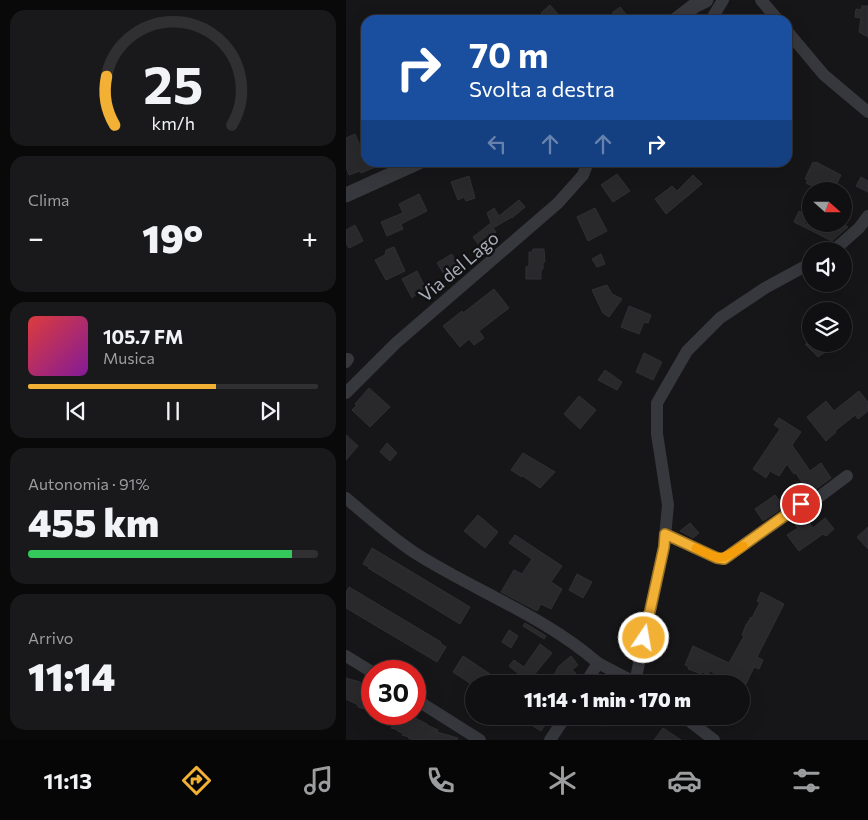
<!DOCTYPE html>
<html lang="it">
<head>
<meta charset="utf-8">
<style>
	:root { --surface:#101012; --page:#19191b; --text:#f1f3f6; --muted:#9c9d9f; --line:#303032; --accent:#f2b134 }
	body { margin:0; font-family:Commissioner,sans-serif; background:var(--page); color:var(--text); height:100vh; display:flex; flex-direction:column; font-size:19px; white-space:nowrap }
	* { box-sizing:border-box; margin:0 }
	p { font-size:16px; color:var(--muted) }
	.icon { flex:none; width:28px; height:28px; fill:none; stroke:currentColor; stroke-width:2; stroke-linecap:round; stroke-linejoin:round }
	.map { position:relative; flex:1; overflow:hidden }
	.panel { display:flex; flex-direction:column; gap:10px; padding:10px; background:#09090a; width:346px }
	.panel>* { flex:none }
	.guide { position:absolute; left:15px; top:15px; width:431px; height:152px; border-radius:15px; box-shadow:0 5px 20px #0002,0 0 0 1px var(--line); background:#1a4fa0; color:#fff; overflow:hidden }
	.needle { width:32px; rotate:111deg }
	.buttons { position:absolute; left:456px; top:182px; display:grid; gap:10px }
	.buttons a { display:grid; place-items:center; width:50px; height:50px; border-radius:50%; background:var(--surface); box-shadow:0 5px 20px #0002,0 0 0 1px var(--line); font-size:25px }
	.speed { position:absolute; left:15px; top:660px; display:flex; gap:10px; font-size:25px; font-weight:700; text-align:center }
	.speed>* { display:grid; place-content:center; width:65px; height:65px; border-radius:50%; background:var(--surface); box-shadow:0 5px 20px #0002,0 0 0 1px var(--line); line-height:1 }
	.speed .limit { border:8px solid #d22; background:#fff; color:#111 }
	.pin { position:absolute; display:grid; place-items:center; width:42px; height:42px; color:#fff; margin:-21px; border:2px solid #fff; border-radius:50%; box-shadow:0 1px 5px #0007 }
	.me { position:absolute; width:55px; margin:-28px; rotate:12deg; stroke-linejoin:round; filter:drop-shadow(0 0 4px #0008) }
	.turn { display:flex; align-items:center; gap:18px; height:105px; padding:0 25px; font-size:22px }
	.turn .icon { width:65px; height:65px; stroke-width:2.5 }
	.turn b { display:block; font-size:35px; line-height:42px }
	.lanes { display:flex; align-items:center; height:48px; padding:0 25px; background:#0003; justify-content:center; gap:25px; direction:ltr }
	.lanes .off { opacity:.35 }
	.big { font-size:38px; font-weight:800; line-height:1.1 }
	.panel .card { flex:1; display:flex; flex-direction:column; justify-content:center; gap:8px; min-width:0; padding:0 18px; border-radius:15px; background:var(--page) }
	.panel .dial { align-items:center; gap:0 }
	.dial svg { height:130px; overflow:visible; fill:none; stroke:var(--line); stroke-width:7; stroke-linecap:round; text-anchor:middle }
	.dial text { fill:var(--text); stroke:none }
	.song { display:flex; align-items:center; gap:15px }
	.cover { width:60px; height:60px; border-radius:8px; background:linear-gradient(135deg,hsl(0 70% 55%),hsl(290 70% 35%)) }
	.played { height:5px; border-radius:2px; background:linear-gradient(90deg,var(--accent) 65%,var(--line) 65%) }
	.keys { display:flex; justify-content:space-around; direction:ltr }
	.heat { display:flex; justify-content:space-between; align-items:center; font-size:28px; direction:ltr }
	.charge { height:8px; border-radius:4px; background:linear-gradient(90deg,#34c759 91%,var(--line) 0) }
	.trip { position:absolute; left:119px; top:675px; width:285px; height:50px; border-radius:25px; background:var(--surface); box-shadow:0 5px 20px #0002,0 0 0 1px var(--line); font-weight:800; line-height:50px; text-align:center }
	.menu { display:flex; height:80px; justify-content:space-around; align-items:center; background:#060607; color:var(--muted) }
	.menu .icon { width:35px; height:35px }
	.menu .current { color:var(--accent) }
	.menu b { font-size:22px; color:var(--text) }
	main { display:flex; flex:1; min-height:0 }
	.map>svg:first-child { display:block }
</style>
</head>
<body>
<main>
<section class="panel">
<div class="card dial"><svg viewBox="0 0 100 80">
<path d="M14 69A42 42 0 1 1 86 69"/>
<path d="M14 69A42 42 0 0 1 9 39" stroke="#f2b134"/>
<text x="50" y="56" font-size="32" font-weight="700">25</text>
<text x="50" y="72" font-size="11">km/h</text>
</svg></div>
<div class="card"><p>Clima</p>
<div class="heat"><a>−</a><b class="big">19°</b><a>+</a></div>
</div>
<div class="card">
<div class="song"><i class="cover"></i><div><b>105.7 FM</b><p>Musica</p></div></div>
<div class="played"></div>
<div class="keys"><svg class="icon" aria-label="previous" viewBox="0 0 24 24"><path d="M18 5L8 12l10 7zM5 5v14"/></svg><svg class="icon" aria-label="pause" viewBox="0 0 24 24"><path d="M8 5v14M16 5v14"/></svg><svg class="icon" aria-label="next" viewBox="0 0 24 24"><path d="M6 5l10 7-10 7zM19 5v14"/></svg></div>
</div>
<div class="card"><p>Autonomia · 91%</p><b class="big">455 km</b><div class="charge"></div></div>
<div class="card"><p>Arrivo</p><b class="big">11:14</b></div>
</section>
<div class="map">
<svg width="522" height="740" viewBox="0 0 522 740">
	<rect width="100%" height="100%" fill="#161618"/>
	<!-- building -->
	<g fill="#29292c" stroke="#303034">
		<path d="M204 5 217 20H202L195 13Z"/>
		<path d="M516 6H522V37L513 32 515 18 509 17 510 9 515 10Z"/>
		<path d="M274 7 285 20H271L266 13Z"/>
		<path d="M9 134 20 159V162L39 163 15 173 14 171 3 175 0 167V138Z"/>
		<path d="M467 162 469 163 470 162 495 175 487 191H476L460 183 462 180 459 179Z"/>
		<path d="M271 174 284 191 267 202 255 185Z"/>
		<path d="M347 175 356 184 320 214 309 199 326 186 331 191Z"/>
		<path d="M123 176 129 198 120 201 118 197 112 200 105 182Z"/>
		<path d="M515 177 522 181V192L510 186Z"/>
		<path d="M73 194 81 211 55 224 57 229 41 236 35 222 57 213 53 204Z"/>
		<path d="M173 200 179 207 166 218V217L147 228 150 232 133 245 127 237 145 223 141 213 148 208 153 216Z"/>
		<path d="M249 208 261 231 242 241 231 217Z"/>
		<path d="M453 211 462 216 458 224H496L502 227 486 241 448 222Z"/>
		<path d="M9 225 17 241 3 248 0 243V230Z"/>
		<path d="M48 247 59 271 40 280 29 260 39 255 40 250Z"/>
		<path d="M187 249H198L199 262H197V269L195 270V279H180V267L183 266V252H186Z"/>
		<path d="M106 254 111 264 98 274 91 263Z"/>
		<path d="M255 254 259 264 251 267 246 259Z"/>
		<path d="M71 271 79 287 66 298 56 279Z"/>
		<path d="M261 285 266 294 276 299 263 317 257 313 246 290Z"/>
		<path d="M148 289 163 308 133 331 138 338 128 345 123 339 114 347 97 326 116 311 117 313Z"/>
		<path d="M283 306 305 315 302 323 298 322 293 334 275 327Z"/>
		<path d="M459 344H491L472 357Z"/>
		<path d="M298 353 316 362 307 380 290 372Z"/>
		<path d="M259 370 276 382 271 390 252 380Z"/>
		<path d="M23 388 44 407 24 427 6 410 11 405 9 404Z"/>
		<path d="M513 391 522 402V411L512 419 509 415 489 431 490 432 480 441 461 417 480 401 488 411Z"/>
		<path d="M233 396 250 410 234 429 218 414Z"/>
		<path d="M433 418 455 432 446 445 464 471 475 463 485 478 466 492 461 485 458 486 450 473 448 474 441 464 433 476 424 471 420 478 407 469 434 429 428 425Z"/>
		<path d="M0 435 12 446 0 460Z"/>
		<path d="M41 443 51 453 44 461 34 452Z"/>
		<path d="M177 453 209 472 194 488 177 476 176 477 165 470Z"/>
		<path d="M429 495 438 507 417 521 409 509Z"/>
		<path d="M132 515 152 532 139 548 118 531Z"/>
		<path d="M460 518 467 528 479 518 488 529 480 536 477 534 453 551 441 535 452 528 449 525Z"/>
		<path d="M344 523 353 533 347 538 334 531Z"/>
		<path d="M522 527V549L511 537Z"/>
		<path d="M169 535 216 566 205 582 216 589 205 609 195 604 191 611 155 592 168 570 176 574 186 559 163 543Z"/>
		<path d="M26 548 124 607 114 624 22 568 23 567 17 564Z"/>
		<path d="M231 574 246 582 237 598 223 590Z"/>
		<path d="M3 587 95 642 94 643 100 647 91 662 0 608V592Z"/>
		<path d="M415 592 438 604 411 657 417 660 413 669 408 667 400 684H388L364 671 362 675 356 672 355 674 342 669 343 667 339 665 347 646 383 663 398 636 396 635 400 625 405 617 406 618 414 602 411 601Z"/>
		<path d="M179 623 200 636 198 639 177 626Z"/>
		<path d="M163 630 172 636 165 648 156 642Z"/>
		<path d="M194 644 206 653 188 675 199 684H185L163 666 168 660 178 667Z"/>
		<path d="M117 656 159 684H125L107 672Z"/>
		<path d="M225 656 232 665 226 670 230 673 224 684H203L213 666Z"/>
		<path d="M0 678 14 682V683L26 690V711L12 707V705L0 699Z"/>
		<path d="M37 714H62L70 717 69 718 81 724V725L92 730 91 732 112 738 111 740H68L62 738 63 737 56 735 57 733 51 731 52 730 45 728 46 726 34 721Z"/>
		<path d="M185 716H205L195 731 181 722Z"/>
		<path d="M236 716H262L260 726 235 719Z"/>
		<path d="M317 728 335 740H308Z"/>
	</g>
	<g fill="none" stroke-linecap="round" stroke-linejoin="round">
		<!-- minor -->
		<g stroke="#37383d" stroke-width="12">
			<path d="M415 0 432 20"/>
			<path d="M365 20 377 0"/>
			<path d="M441 31 478 75 522 112"/>
			<path d="M487 251 513 228 522 216"/>
			<path d="M0 362 2 359"/>
			<path d="M0 393 50 343 212 203 237 175 242 162"/>
			<path d="M0 498C22 517 45 537 69 553 129 591 198 616 252 663"/>
			<path d="M319 534 371 558 378 559 455 505 469 500 501 476"/>
			<path d="M0 656 26 672"/>
			<path d="M289 682 318 547 322 505 311 434V403L341 351 374 318 419 288 465 263"/>
			<path d="M239 684 252 663 292 684"/>
			<path d="M69 699 134 740"/>
			<path d="M337 716 368 740"/>
			<path d="M204 740 220 716"/>
		</g>
		<!-- tertiary -->
		<g stroke="#37383d" stroke-width="15">
			<path d="M330 20 348 6 360 0"/>
			<path d="M0 195 73 162"/>
		</g>
	</g>
	<g fill="none" stroke-linecap="round" stroke-linejoin="round">
		<defs>
			<path id="route" d="M298 638 318 547 319 534 371 558 378 559 455 504"/>
		</defs>
		<!-- route casing -->
		<use href="#route" stroke="#9d7322" stroke-width="12"/>
		<!-- route -->
		<use href="#route" stroke="#f2b134" stroke-width="9"/>
		<!-- slow -->
		<path stroke="#f59e0b" stroke-width="9" d="M350 548C375 560 373 562 397 546"/>
	</g>
	<g text-anchor="middle" stroke-width="5" stroke-linejoin="round" paint-order="stroke">
		<!-- street labels -->
		<g font-size="18" fill="#a8adb8" stroke="#111113">
			<text transform="translate(113 267) rotate(-40)" y="6">Via del Lago</text>
		</g>
	</g>
</svg>
<div class="buttons">
<a><svg class="needle" viewBox="-14 -14 28 28"><path d="M0-13l5 13h-10z" fill="#e53935"/><path d="M0 13l5-13h-10z" fill="#9c9d9f"/></svg></a>
<a><svg class="icon" aria-label="sound" viewBox="0 0 24 24"><path d="M4 9h4l5-4v14l-5-4H4zM17 9q2 3 0 6"/></svg></a>
<a><svg class="icon" aria-label="layers" viewBox="0 0 24 24"><path d="M12 4l9 5-9 5-9-5zM3 14l9 5 9-5"/></svg></a>
</div>
<div class="speed"><div class="limit">30</div></div>
<div class="pin" style="left:455px;top:504px;background:#d93025"><svg class="icon" aria-label="arrive" viewBox="0 0 24 24"><path d="M6 21V4h12l-3 4 3 4H6"/></svg></div>
<svg class="me" style="left:298px;top:638px" viewBox="-20 -20 40 40"><circle r="17" fill="#f2b134" stroke="#fff" stroke-width="3"/><path d="M0-11L8 9 0 5-8 9z" fill="#fff"/></svg>
<div class="trip">11:14 · 1 min · 170 m</div>
<div class="guide">
<div class="turn"><svg class="icon" aria-label="right" viewBox="0 0 24 24"><path d="M7 20v-9h11M14 6l5 5-5 5"/></svg><div><b>70 m</b>Svolta a destra</div></div>
<div class="lanes"><svg class="icon off" aria-label="left" viewBox="0 0 24 24"><path d="M17 20v-9H6M10 6l-5 5 5 5"/></svg><svg class="icon off" aria-label="ahead" viewBox="0 0 24 24"><path d="M12 20V5M6 11l6-6 6 6"/></svg><svg class="icon off" aria-label="ahead" viewBox="0 0 24 24"><path d="M12 20V5M6 11l6-6 6 6"/></svg><svg class="icon" aria-label="right" viewBox="0 0 24 24"><path d="M7 20v-9h11M14 6l5 5-5 5"/></svg></div>
</div>
</div>
</main>
<nav class="menu">
<b>11:13</b>
<svg class="icon current" aria-label="directions" viewBox="0 0 24 24"><path d="M12 3l9 9-9 9-9-9zM9 14v-3h6M13 9l2 2-2 2"/></svg>
<svg class="icon" aria-label="music" viewBox="0 0 24 24"><path d="M9 18V5l10-2v13"/><circle cx="6" cy="18" r="3"/><circle cx="16" cy="16" r="3"/></svg>
<svg class="icon" aria-label="phone" viewBox="0 0 24 24"><path d="M5 4h4l2 5-3 2q2 4 5 5l2-3 5 2v4C11 20 4 13 5 4z"/></svg>
<svg class="icon" aria-label="climate" viewBox="0 0 24 24"><path d="M12 3v18M4 7l16 10M4 17L20 7"/></svg>
<svg class="icon" aria-label="car" viewBox="0 0 24 24"><path d="M5 17H2v-5l4-1 3-4h7l3 4 3 1v5h-3M9 17h6M6 11h13"/><circle cx="7" cy="17" r="2"/><circle cx="17" cy="17" r="2"/></svg>
<svg class="icon" aria-label="filters" viewBox="0 0 24 24"><path d="M4 7h16M4 17h16"/><circle cx="9" cy="7" r="2"/><circle cx="15" cy="17" r="2"/></svg>
</nav>
</body>
</html>
